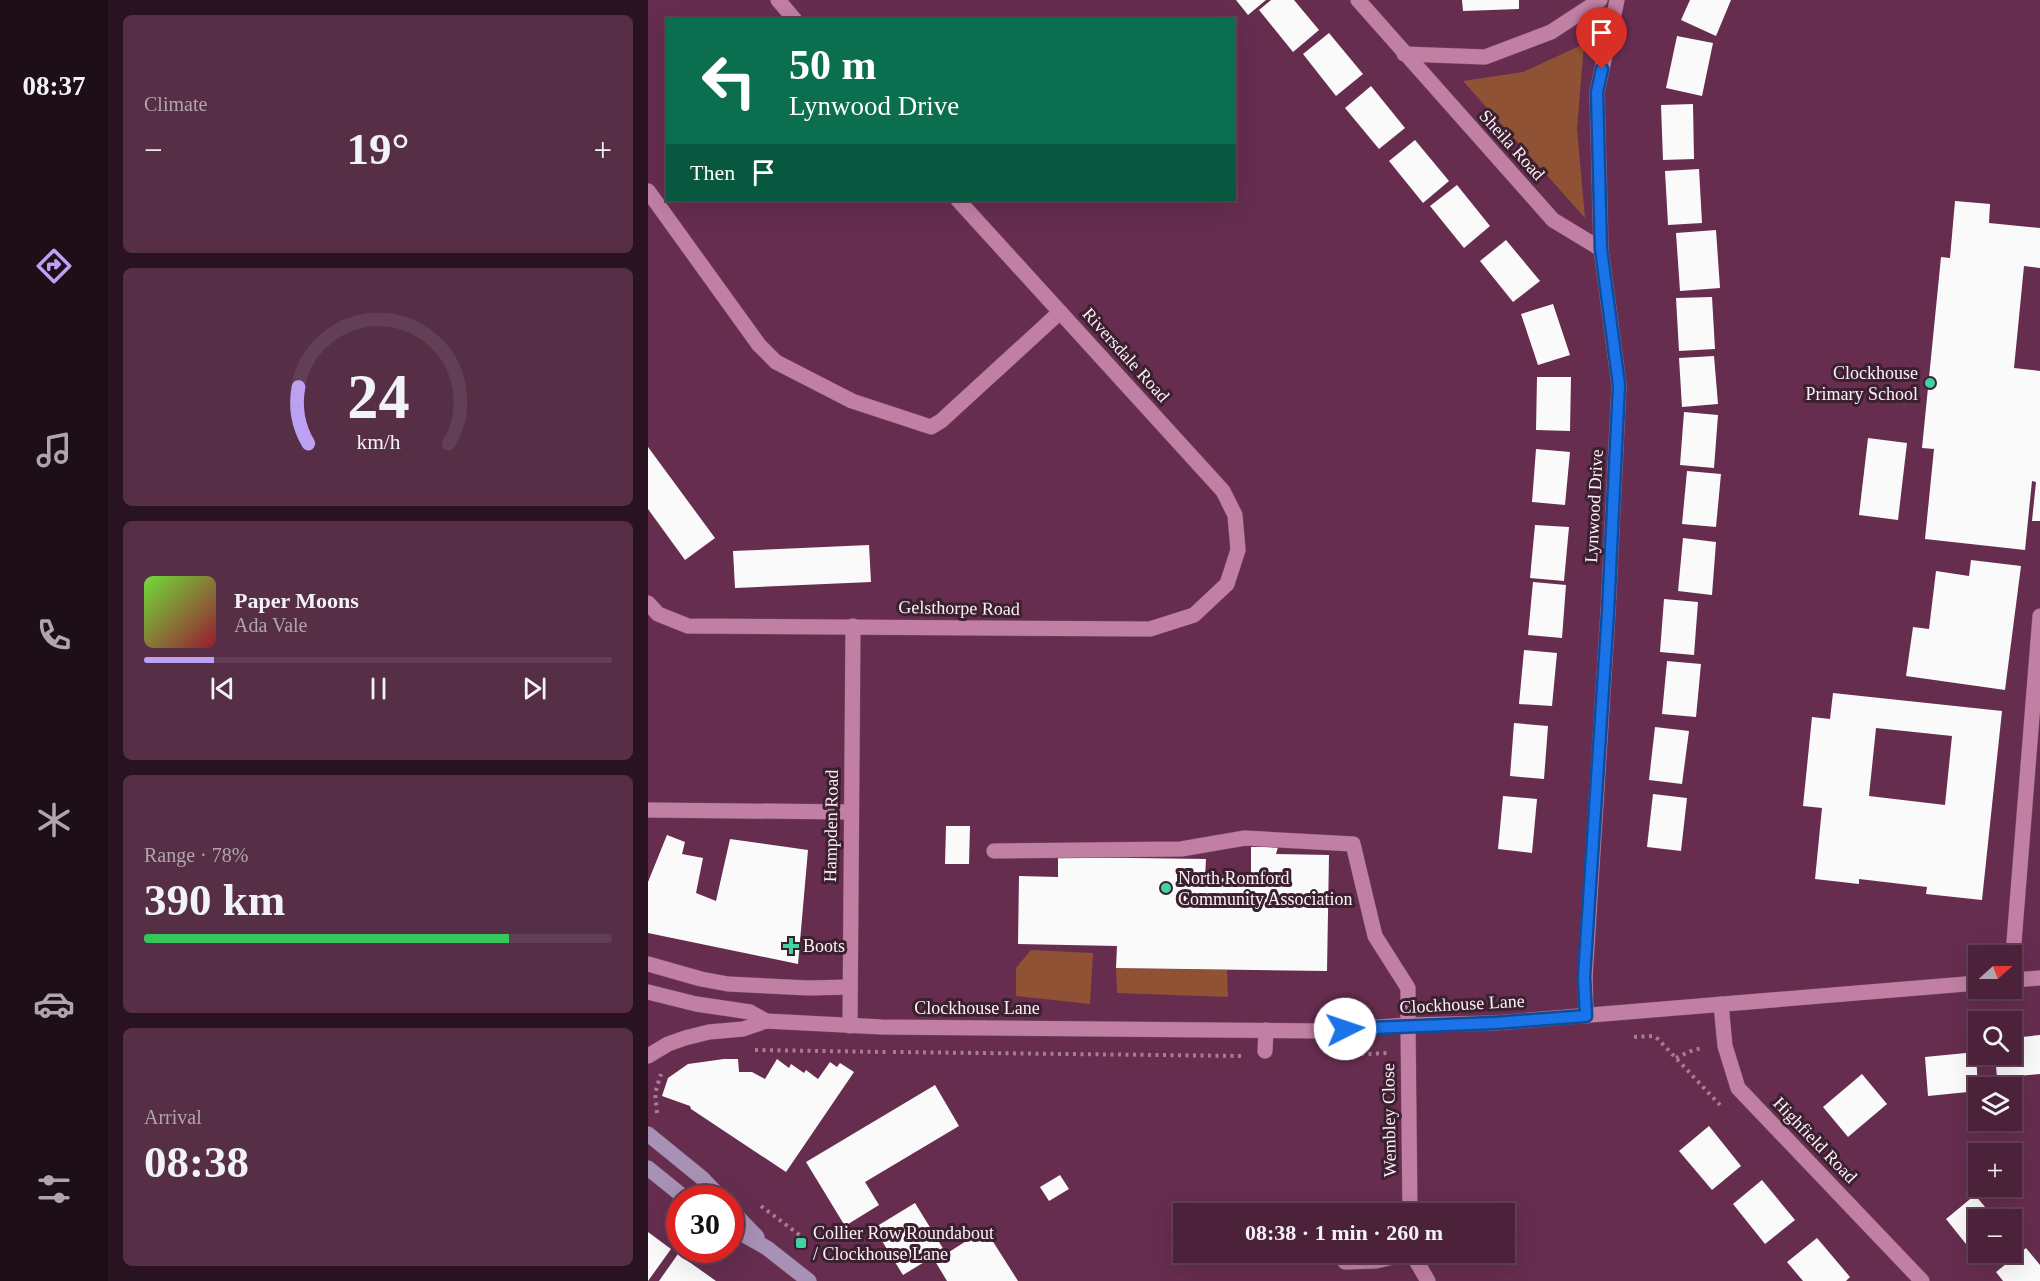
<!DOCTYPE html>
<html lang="en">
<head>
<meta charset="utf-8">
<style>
	:root { --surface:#4c223b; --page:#562f46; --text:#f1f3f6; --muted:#b2a4af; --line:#633f55; --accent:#bca0f2 }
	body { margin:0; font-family:"Times New Roman",serif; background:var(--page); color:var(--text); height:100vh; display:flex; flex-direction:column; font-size:22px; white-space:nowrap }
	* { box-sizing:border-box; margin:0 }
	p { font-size:20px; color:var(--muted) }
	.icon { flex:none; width:33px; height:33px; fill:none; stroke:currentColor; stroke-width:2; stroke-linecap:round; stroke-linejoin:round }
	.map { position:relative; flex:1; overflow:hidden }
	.side { display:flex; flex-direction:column; gap:15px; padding:15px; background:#2a1320; width:540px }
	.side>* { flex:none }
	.top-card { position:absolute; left:18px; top:18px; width:570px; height:183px; border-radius:0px; box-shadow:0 6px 24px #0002,0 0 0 2px var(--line); background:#0b6e4f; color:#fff; overflow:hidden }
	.needle { width:39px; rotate:69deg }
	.fabs { position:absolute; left:1320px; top:945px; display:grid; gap:12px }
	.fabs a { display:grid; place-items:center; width:54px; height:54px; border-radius:0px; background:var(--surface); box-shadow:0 6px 24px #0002,0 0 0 2px var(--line); font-size:30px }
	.speed { position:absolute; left:18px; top:1185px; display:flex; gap:12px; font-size:30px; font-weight:700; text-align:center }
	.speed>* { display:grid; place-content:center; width:78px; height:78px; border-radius:50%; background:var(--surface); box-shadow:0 6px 24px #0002,0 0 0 2px var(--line); line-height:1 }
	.speed .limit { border:9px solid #d22; background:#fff; color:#111 }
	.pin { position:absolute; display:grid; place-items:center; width:51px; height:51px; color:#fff; margin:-62px -26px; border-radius:50% 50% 50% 0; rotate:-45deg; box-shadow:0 0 6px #0007 }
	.pin .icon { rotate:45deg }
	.me { position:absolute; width:66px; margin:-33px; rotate:86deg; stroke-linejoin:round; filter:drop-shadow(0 0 4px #0008) }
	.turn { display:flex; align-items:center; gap:21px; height:126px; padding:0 24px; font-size:27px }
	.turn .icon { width:78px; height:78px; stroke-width:2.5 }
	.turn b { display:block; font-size:42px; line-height:51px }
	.then { display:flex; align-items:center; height:57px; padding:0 24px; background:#0003; gap:12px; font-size:22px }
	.big { font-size:45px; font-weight:600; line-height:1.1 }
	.side .widget { flex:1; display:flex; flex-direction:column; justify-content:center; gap:9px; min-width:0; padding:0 21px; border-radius:9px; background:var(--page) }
	.side .dial { align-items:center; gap:0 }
	.dial svg { height:156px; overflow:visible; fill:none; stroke:var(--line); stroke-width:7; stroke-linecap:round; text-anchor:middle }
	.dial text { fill:var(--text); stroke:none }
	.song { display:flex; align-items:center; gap:18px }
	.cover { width:72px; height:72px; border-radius:9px; background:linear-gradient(135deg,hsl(100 70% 55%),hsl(350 70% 35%)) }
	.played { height:6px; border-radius:3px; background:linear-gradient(90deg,var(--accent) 15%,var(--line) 15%) }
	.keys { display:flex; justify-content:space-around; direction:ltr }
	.heat { display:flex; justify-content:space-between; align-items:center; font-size:33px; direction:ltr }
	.charge { height:9px; border-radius:4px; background:linear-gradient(90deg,#34c759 78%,var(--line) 0) }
	.trip { position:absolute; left:525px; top:1203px; width:342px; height:60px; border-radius:0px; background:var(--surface); box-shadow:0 6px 24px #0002,0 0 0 2px var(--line); font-weight:600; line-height:60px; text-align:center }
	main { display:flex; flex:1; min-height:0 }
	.dock { display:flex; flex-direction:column; width:108px; justify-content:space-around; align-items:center; background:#1e0e18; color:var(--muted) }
	.dock .icon { width:42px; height:42px }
	.dock .on { color:var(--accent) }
	.dock b { font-size:27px; color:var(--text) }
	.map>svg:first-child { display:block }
</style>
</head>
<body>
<main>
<nav class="dock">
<b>08:37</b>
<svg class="icon on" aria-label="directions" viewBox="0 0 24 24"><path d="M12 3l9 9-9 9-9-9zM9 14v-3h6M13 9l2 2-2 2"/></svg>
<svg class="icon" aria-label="music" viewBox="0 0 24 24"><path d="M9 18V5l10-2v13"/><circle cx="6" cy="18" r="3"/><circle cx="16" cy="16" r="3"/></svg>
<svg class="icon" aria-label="phone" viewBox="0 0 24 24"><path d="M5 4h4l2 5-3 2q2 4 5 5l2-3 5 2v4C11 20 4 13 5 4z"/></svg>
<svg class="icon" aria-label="climate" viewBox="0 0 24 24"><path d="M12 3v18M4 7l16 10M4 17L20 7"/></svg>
<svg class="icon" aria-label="car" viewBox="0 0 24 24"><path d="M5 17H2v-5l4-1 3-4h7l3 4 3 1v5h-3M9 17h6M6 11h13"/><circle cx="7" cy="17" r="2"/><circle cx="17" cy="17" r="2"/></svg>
<svg class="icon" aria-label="filters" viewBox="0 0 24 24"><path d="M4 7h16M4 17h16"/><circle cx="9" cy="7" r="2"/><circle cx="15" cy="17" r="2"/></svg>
</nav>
<section class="side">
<div class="widget"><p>Climate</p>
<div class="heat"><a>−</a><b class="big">19°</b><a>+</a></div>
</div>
<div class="widget dial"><svg viewBox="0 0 100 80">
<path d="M14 69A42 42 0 1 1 86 69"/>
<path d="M14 69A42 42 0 0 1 9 40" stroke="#bca0f2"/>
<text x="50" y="56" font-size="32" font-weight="700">24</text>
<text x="50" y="72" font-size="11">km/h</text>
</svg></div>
<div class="widget">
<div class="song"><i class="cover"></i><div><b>Paper Moons</b><p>Ada Vale</p></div></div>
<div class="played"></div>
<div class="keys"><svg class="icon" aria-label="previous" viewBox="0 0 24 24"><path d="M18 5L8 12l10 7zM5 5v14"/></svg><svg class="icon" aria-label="pause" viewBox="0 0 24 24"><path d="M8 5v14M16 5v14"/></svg><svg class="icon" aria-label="next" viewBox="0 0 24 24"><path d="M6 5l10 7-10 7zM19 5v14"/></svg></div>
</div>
<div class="widget"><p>Range · 78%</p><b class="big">390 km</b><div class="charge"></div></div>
<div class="widget"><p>Arrival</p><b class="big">08:38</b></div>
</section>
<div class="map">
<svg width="1392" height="1281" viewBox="0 0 1392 1281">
	<rect width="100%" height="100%" fill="#662d4f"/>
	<!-- green -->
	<g fill="#8f5235">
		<path d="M936 44 929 129 937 218 815 81 875 72Z"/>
		<path d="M383 950 445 953 442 1004 368 996V968Z"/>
		<path d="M468 968 579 970 580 997 469 993Z"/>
	</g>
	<!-- building -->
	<g fill="#fafafa" fill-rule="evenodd">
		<path d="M588 0H618L600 15Z"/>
		<path d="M623 0H646L671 30 645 52 611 10Z"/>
		<path d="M814 0H871V9L815 11Z"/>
		<path d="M1042 0H1083L1068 36 1033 20Z"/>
		<path d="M681 33 715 74 688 96 655 54Z"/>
		<path d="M1029 36 1065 43 1054 96 1018 88Z"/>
		<path d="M723 86 757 128 731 149 697 108Z"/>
		<path d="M1045 104 1046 159 1015 160 1013 105Z"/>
		<path d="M767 140 801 181 775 203 741 161Z"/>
		<path d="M1051 169 1054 223 1020 225 1017 171Z"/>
		<path d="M809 185 842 226 816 248 782 206Z"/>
		<path d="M1307 201 1342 204 1341 223 1392 228V268L1376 266 1366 368 1392 371V521H1384L1388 482 1384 481 1377 550 1277 539 1286 449 1274 448 1293 257 1302 258Z"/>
		<path d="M1068 230 1072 288 1032 291 1028 233Z"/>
		<path d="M858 240 892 281 865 302 832 261Z"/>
		<path d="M1064 297 1067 349 1031 351 1028 298Z"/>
		<path d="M905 304 922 355 890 365 873 314Z"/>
		<path d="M1066 356 1070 404 1034 407 1031 358Z"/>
		<path d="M889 377H923L922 431 888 430Z"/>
		<path d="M1036 412 1070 415 1066 468 1032 465Z"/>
		<path d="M1220 438 1259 443 1250 520 1211 515Z"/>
		<path d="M0 447 67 538 37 560 0 509Z"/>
		<path d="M888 449 922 452 917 505 884 502Z"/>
		<path d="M1039 471 1073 474 1068 527 1034 524Z"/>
		<path d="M887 525 921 527 916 581 882 578Z"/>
		<path d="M1035 538 1068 542 1064 595 1030 591Z"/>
		<path d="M221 545 223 582 87 588 85 551Z"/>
		<path d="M1323 560 1373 566 1357 690 1258 676 1265 627 1281 629 1288 571 1321 576Z"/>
		<path d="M885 582 918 585 914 638 880 635Z"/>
		<path d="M1016 599 1050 602 1046 655 1012 652Z"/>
		<path d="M876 650 909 653 904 706 871 704Z"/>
		<path d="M1019 661 1053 664 1048 717 1014 714Z"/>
		<path d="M1185 693 1354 711 1334 900 1278 894 1279 887 1211 879V884L1167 879 1174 808 1155 806 1164 717 1182 719ZM1228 728 1304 736 1297 805 1221 796Z"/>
		<path d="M866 723 900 726 896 779 862 776Z"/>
		<path d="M1007 727 1041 731 1034 784 1001 780Z"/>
		<path d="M1005 794 1039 798 1033 851 999 847Z"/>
		<path d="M855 796 889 799 884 853 850 849Z"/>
		<path d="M298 826H322L321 864H297Z"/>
		<path d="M19 835 37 842 34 854 55 858 48 893 68 901 82 839 160 850 150 964 0 933V882Z"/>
		<path d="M603 847H630L628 854 681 855 679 971 468 968 469 946 370 944 371 876 410 877V857L558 859 557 878 603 879Z"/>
		<path d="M1392 1035V1074L1349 1078 1347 1054H1364V1038Z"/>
		<path d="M1328 1052 1330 1091 1280 1096 1277 1057Z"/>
		<path d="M76 1059H90L91 1072H104L117 1079 129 1059 141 1068 143 1064 156 1073 158 1070 170 1079 182 1062 189 1067 192 1063 206 1072 138 1172 43 1109 42 1106 14 1096 20 1078 40 1064Z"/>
		<path d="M1214 1074 1239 1104 1200 1137 1175 1107Z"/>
		<path d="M287 1085 311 1126 217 1182 231 1205 197 1226 158 1162Z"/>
		<path d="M1061 1126 1093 1166 1064 1190 1031 1151Z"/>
		<path d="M412 1175 421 1189 401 1201 392 1187Z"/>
		<path d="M1114 1180 1147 1220 1117 1244 1085 1204Z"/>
		<path d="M1327 1195 1348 1220H1330V1252H1338L1330 1259 1298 1219Z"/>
		<path d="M267 1203 296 1250 255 1275 226 1228Z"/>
		<path d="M337 1229 370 1281H299L287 1261Z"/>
		<path d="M0 1232 23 1249 0 1281Z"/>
		<path d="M1169 1238 1202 1277 1198 1281H1155L1139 1262Z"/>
		<path d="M1378 1248 1392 1265V1281H1355L1348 1272Z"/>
		<path d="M30 1254 68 1281H11Z"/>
	</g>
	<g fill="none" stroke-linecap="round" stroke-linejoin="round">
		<defs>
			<g id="service">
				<path d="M0 191 111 345 128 362 204 401 283 427 293 421 412 312"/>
				<path d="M0 810 203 812"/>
				<path d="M346 851 533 849 597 838 705 844 727 936 760 988V1025"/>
				<path d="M1364 967 1392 616"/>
				<path d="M617 1051 618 1030"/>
				<path d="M697 1262 728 1261 763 1253"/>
			</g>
			<g id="minor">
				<path d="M130 0 147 20"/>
				<path d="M710 0 905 220 953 249"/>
				<path d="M756 54 837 57 903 32 952 0"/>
				<path d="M0 603 10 614 40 626 502 629 546 615 579 584 590 550 587 515 575 491 310 200"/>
				<path d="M0 964 53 979 80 984 161 988 202 987"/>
				<path d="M1364 980 1392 978"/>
				<path d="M0 992 48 1004 102 1012 118 1021"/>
				<path d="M1073 1004 1077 1046 1090 1088 1274 1281"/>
				<path d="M938 1016 937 977 960 612 971 385 953 249 949 92 969 0"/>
				<path d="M760 1025 762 1214"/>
				<path d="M202 1026 205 626"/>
				<path d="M0 1056 20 1044 37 1038 61 1032 95 1029 118 1021 234 1027 676 1031 760 1025 847 1023 1330 983"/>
				<path d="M763 1252 780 1281"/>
			</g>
			<g id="secondary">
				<path d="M0 1134 54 1178 73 1198"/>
				<path d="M0 1168 37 1198"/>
				<path d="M82 1209 109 1237"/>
				<path d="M82 1227 119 1248 161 1281"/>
			</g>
		</defs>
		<!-- service casing -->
		<use href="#service" stroke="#784b67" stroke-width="16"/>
		<!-- minor casing -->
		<use href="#minor" stroke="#784b67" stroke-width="16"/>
		<!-- secondary casing -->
		<use href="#secondary" stroke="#784b67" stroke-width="16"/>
		<!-- path -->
		<g stroke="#a57e95" stroke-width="4" stroke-dasharray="3 4.5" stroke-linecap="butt">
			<path d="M986 1037 1004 1036 1010 1039 1072 1105"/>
			<path d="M107 1050 238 1052"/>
			<path d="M245 1052 595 1056"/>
			<path d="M698 1055 739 1053"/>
			<path d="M1028 1058 1045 1050 1055 1048"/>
			<path d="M9 1113 7 1093 13 1074"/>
			<path d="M113 1206 153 1236"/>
		</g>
		<!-- service -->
		<use href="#service" stroke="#c17fa4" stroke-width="15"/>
		<!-- minor -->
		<use href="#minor" stroke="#c17fa4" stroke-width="15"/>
		<!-- secondary -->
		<use href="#secondary" stroke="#a791b5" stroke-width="15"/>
	</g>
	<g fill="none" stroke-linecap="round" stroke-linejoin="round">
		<defs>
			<path id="route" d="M697 1029 847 1023 938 1016 936 977 960 612 971 385 953 249 949 92 954 69"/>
		</defs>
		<!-- route casing -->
		<use href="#route" stroke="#114b97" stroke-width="15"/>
		<!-- route -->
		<use href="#route" stroke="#1a73e8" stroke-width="10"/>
	</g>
	<!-- markers -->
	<g fill="#41d4a1" stroke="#3b2130" stroke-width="2">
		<circle cx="1282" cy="383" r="6"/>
		<circle cx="518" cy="888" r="6"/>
		<path d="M140 937h6v6h6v6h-6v6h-6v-6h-6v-6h6z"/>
		<rect x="147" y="1237" width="12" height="12" rx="3"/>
	</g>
	<g text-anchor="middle" stroke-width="6" stroke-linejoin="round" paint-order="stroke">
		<!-- street labels -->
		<g font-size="18" fill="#fef0f7" stroke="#3b2130">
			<text transform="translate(864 145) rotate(48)" y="6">Sheila Road</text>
			<text transform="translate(478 355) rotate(48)" y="6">Riversdale Road</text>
			<text transform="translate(946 506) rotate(-87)" y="6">Lynwood Drive</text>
			<text transform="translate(311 608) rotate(1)" y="6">Gelsthorpe Road</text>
			<text transform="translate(183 826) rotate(-89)" y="6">Hampden Road</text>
			<text transform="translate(814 1004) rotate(-3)" y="6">Clockhouse Lane</text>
			<text x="329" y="1014">Clockhouse Lane</text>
			<text transform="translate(741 1120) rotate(-91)" y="6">Wembley Close</text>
			<text transform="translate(1167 1140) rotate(46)" y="6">Highfield Road</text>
		</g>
		<!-- poi labels -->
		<g font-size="18" fill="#fef0f7" stroke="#3b2130" text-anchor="start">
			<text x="1270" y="379" text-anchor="end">Clockhouse<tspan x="1270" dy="21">Primary School</tspan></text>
			<text x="530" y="884">North Romford<tspan x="530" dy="21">Community Association</tspan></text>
			<text x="155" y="952">Boots</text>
			<text x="165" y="1239">Collier Row Roundabout<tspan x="165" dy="21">/ Clockhouse Lane</tspan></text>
		</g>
	</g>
</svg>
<div class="fabs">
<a><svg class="needle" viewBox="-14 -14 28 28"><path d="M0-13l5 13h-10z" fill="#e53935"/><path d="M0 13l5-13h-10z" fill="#b2a4af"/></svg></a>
<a><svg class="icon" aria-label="search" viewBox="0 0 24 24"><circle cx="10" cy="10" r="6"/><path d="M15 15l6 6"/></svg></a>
<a><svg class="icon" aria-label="layers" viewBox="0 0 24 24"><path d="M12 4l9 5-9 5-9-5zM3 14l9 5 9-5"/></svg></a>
<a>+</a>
<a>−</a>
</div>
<div class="speed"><div class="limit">30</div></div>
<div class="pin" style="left:954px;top:69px;background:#d93025"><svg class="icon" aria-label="arrive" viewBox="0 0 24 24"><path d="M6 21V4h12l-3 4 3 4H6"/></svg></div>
<svg class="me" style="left:697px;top:1029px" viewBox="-20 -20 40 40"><circle r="19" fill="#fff"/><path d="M0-13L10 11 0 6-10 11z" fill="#1a73e8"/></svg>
<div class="trip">08:38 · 1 min · 260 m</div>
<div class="top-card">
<div class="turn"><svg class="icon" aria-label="left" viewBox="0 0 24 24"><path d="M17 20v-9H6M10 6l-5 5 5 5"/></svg><div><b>50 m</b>Lynwood Drive</div></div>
<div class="then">Then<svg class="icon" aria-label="arrive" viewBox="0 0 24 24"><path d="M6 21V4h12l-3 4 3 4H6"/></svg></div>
</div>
</div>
</main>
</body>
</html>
